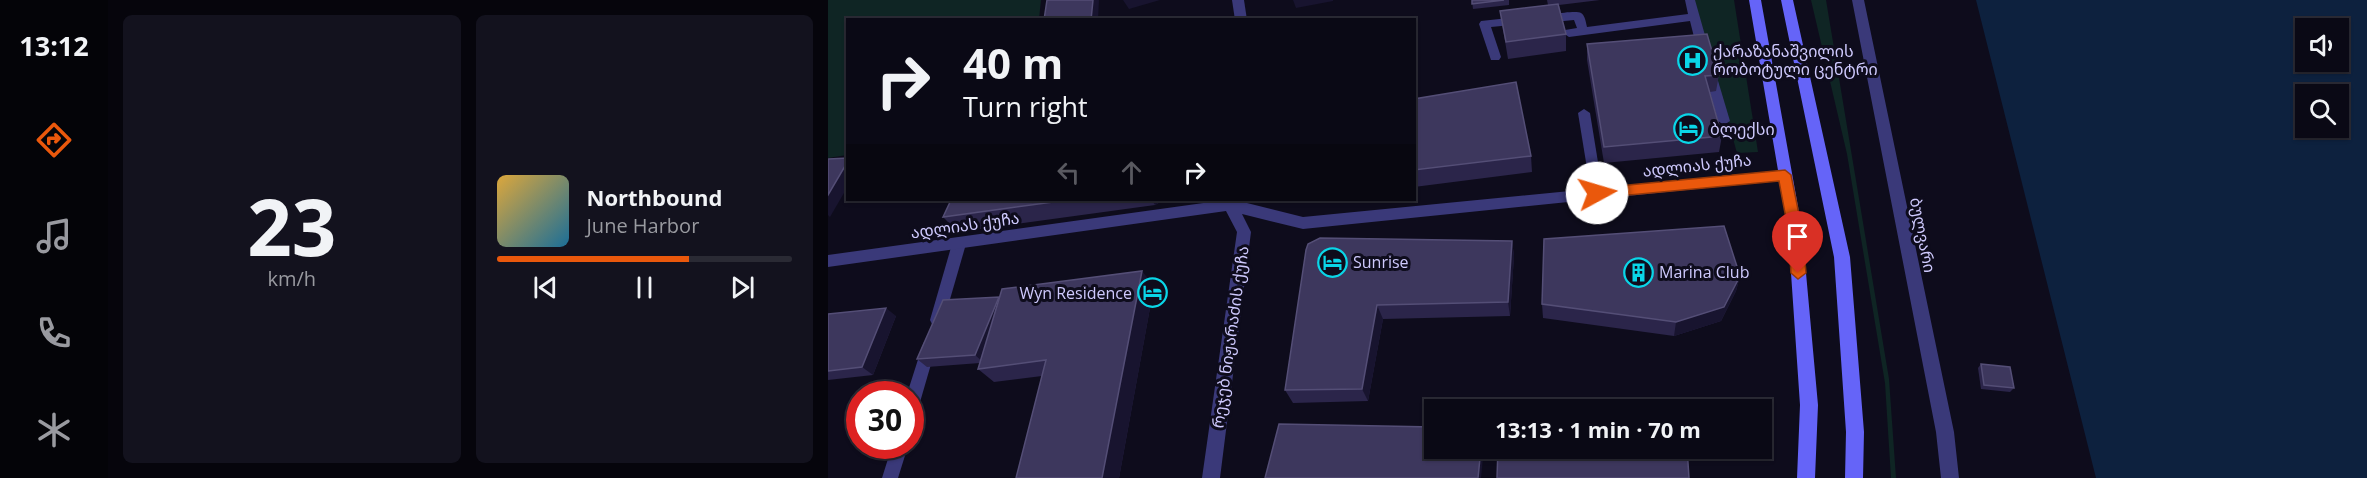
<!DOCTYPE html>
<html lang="en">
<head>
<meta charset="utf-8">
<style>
	:root { --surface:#0a0915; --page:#13121e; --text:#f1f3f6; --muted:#999aa0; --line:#2a2a34; --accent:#ea580c }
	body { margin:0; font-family:"Open Sans","Noto Sans Georgian",sans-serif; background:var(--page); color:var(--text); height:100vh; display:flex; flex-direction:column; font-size:22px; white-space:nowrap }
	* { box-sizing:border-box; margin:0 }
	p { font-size:20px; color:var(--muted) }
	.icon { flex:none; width:33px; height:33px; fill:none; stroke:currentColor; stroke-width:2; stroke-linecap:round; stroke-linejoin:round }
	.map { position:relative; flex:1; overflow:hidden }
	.details { display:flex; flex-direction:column; gap:15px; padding:15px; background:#06050c; width:720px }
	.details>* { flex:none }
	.guide { position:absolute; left:18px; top:18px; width:570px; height:183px; border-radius:0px; box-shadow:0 2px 4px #0004,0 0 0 2px var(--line); background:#0a0915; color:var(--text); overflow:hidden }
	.controls { position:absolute; left:1467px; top:18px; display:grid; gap:12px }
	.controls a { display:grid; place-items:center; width:54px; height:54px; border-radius:0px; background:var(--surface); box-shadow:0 2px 4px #0004,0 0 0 2px var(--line); font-size:30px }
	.speed { position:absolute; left:18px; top:381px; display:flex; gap:12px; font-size:30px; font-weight:700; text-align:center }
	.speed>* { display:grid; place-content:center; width:78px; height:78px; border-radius:50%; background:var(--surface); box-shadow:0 2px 4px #0004,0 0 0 2px var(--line); line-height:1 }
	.speed .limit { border:9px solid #d22; background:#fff; color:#111 }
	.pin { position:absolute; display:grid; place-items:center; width:51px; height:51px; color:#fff; margin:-62px -26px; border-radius:50% 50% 50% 0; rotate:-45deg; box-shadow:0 0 6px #0007 }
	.pin .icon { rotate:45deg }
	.me { position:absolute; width:66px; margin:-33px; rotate:84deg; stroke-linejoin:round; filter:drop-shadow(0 0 4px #0008) }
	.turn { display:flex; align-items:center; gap:21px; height:126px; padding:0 18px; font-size:27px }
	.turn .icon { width:78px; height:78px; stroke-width:2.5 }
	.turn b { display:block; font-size:42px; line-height:51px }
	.lanes { display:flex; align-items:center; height:57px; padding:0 18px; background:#0003; justify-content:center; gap:30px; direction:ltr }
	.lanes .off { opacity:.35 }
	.details .card { flex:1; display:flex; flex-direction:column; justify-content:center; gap:9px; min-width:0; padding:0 21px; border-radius:9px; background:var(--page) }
	.details .dial { align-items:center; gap:0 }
	.dial b { font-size:78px; line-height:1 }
	.song { display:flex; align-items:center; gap:18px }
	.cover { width:72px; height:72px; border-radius:9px; background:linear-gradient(135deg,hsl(40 70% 55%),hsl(200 70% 35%)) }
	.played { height:6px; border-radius:3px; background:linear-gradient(90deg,var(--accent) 65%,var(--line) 65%) }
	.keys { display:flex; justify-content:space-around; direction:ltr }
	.details .tiles { flex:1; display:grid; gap:15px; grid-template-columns:repeat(2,1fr) }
	.trip { position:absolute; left:596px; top:399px; width:348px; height:60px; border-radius:0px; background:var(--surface); box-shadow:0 2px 4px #0004,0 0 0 2px var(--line); font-weight:700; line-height:60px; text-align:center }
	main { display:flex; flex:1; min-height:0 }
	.menu { display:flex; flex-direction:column; width:108px; justify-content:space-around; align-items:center; background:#040408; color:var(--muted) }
	.menu .icon { width:42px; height:42px }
	.menu .active { color:var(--accent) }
	.menu b { font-size:27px; color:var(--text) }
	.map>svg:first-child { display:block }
</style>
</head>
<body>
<main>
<nav class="menu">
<b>13:12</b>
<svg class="icon active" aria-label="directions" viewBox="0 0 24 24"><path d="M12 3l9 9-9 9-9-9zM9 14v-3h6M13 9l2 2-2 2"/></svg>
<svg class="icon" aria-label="music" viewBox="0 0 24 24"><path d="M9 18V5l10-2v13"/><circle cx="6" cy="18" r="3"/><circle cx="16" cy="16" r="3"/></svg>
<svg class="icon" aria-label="phone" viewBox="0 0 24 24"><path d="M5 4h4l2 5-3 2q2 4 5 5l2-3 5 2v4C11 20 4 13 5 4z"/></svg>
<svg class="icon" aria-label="climate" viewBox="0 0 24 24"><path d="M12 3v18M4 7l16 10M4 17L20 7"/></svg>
</nav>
<section class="details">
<div class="tiles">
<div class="card dial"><b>23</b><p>km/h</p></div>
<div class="card">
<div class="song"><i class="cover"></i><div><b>Northbound</b><p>June Harbor</p></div></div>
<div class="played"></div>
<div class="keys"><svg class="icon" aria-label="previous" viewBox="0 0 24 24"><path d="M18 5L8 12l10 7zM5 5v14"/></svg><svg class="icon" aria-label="pause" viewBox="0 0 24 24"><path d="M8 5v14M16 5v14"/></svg><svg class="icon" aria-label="next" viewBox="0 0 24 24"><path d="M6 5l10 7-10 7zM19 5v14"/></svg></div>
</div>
</div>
</section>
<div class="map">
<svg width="1539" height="478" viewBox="0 0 1539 478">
	<rect width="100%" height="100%" fill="#0e0c1c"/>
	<!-- green -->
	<g fill="#0f2524">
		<path d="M0 0H213L211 19 20 20 19 155 0 158Z"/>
		<path d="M866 0H906L930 152 909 153Z"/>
		<path d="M983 0H998L1061 379 1068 478H1063L1057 383 1019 154Z"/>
	</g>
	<!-- water -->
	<path fill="#0d213e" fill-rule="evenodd" d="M1148 0H1539V478H1268ZM1478 28H1510V62H1478ZM1478 94H1510V128H1478Z"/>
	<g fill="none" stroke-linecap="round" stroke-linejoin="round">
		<!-- service -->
		<g fill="#3a3979" fill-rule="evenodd">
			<path d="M857 0H867L882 53 880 56H872L870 53 862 21 741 37 735 33 737 30 749 28 746 20 715 23 710 19C714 15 748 10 753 13 757 15 758 23 759 27L860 14Z"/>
			<path d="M690 17 695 21 694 24 663 27 673 57 671 60H663L651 24 653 21Z"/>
			<path d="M882 70 888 74 902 121 896 125 890 121 876 74Z"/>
			<path d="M756 109 762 113 775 193 769 198 763 193 750 113Z"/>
			<path d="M131 238 136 240 138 244 116 320 114 324 109 326 104 324 102 320 124 244 126 240Z"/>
			<path d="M101 340 106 342 108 347 90 409 87 414 82 416V394H79L94 347 96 342Z"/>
			<path d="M64 446H80L70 478H54Z"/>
		</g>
		<!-- pedestrian -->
		<path fill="#3a3979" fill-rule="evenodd" d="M1024 0H1036L1126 432 1131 478H1113L1108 432Z"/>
		<!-- minor -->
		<g fill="#3a3979" fill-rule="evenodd">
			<path d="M404 0H416L419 20H407Z"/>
			<path d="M957 170 964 175 957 180 475 229 414 214 423 232 392 478H374L409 232 398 211 0 267V255L397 200H411V201L475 217Z"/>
		</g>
		<!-- secondary -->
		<g fill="#6564f8" fill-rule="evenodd">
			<path d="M921 0H933L974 229 990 405 987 478H969L972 405 960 229Z"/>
			<path d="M953 0H965L1022 257 1036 432 1035 478H1017L1018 432 1006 257Z"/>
		</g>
	</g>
	<!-- wall -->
	<g fill="#2b254a">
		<path d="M644 0H681V5L645 9Z"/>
		<path d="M719 0H772L731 5 738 34V51L680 59 672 11 720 5Z"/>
		<path d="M759 44 891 75 888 91 882 92 894 136 891 152 776 163 759 60Z"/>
		<path d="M586 99 703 156 704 172 586 187Z"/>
		<path d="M123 200H336L327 205 130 232 115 217Z"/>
		<path d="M467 200H484L471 201Z"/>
		<path d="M684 241 686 256 682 316 555 319 540 401 465 403 457 390 478 250Z"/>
		<path d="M912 276 908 291 893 321 846 336 715 318 714 304Z"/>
		<path d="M326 286 291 478H188L214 376 166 382 150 369 152 363 99 367 89 359 171 297H172Z"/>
		<path d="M0 314 68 316 45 375 0 380Z"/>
		<path d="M1153 364 1186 388 1182 392 1153 389 1150 368Z"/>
	</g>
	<!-- shaded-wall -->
	<g fill="#18142f">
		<path d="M265 0H271L270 20H263Z"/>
		<path d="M295 0H332L301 9Z"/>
		<path d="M465 0H505V1L468 8Z"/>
		<path d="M20 161V186L2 217 0 215V195Z"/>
		<path d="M324 200H336L327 205Z"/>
		<path d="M684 241 686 256 682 316 680 302Z"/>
		<path d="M314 271 326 286 291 478H274Z"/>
		<path d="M912 276 908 291 893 321 846 336 848 322Z"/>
		<path d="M171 297 179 305 156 363 147 355Z"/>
		<path d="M549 305 555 319 540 401 534 389Z"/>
		<path d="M58 308 68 316 45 375 34 367Z"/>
		<path d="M653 448H656L653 478H650Z"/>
	</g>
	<!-- building -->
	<g fill="#3d375d" stroke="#544e76" stroke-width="1.5">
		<path d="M219 0H265L263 20H216Z"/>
		<path d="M644 0H676L644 4Z"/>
		<path d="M730 4 738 34 678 42 672 11Z"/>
		<path d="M344 17 346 20H328Z"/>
		<path d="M879 34 891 75 877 76 894 136 776 147 759 44Z"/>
		<path d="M688 82 703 156 586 170V99Z"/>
		<path d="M20 158V161L0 195V159Z"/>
		<path d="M123 200H240L115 217Z"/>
		<path d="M896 226 912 276 896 307 848 322 714 304 716 239Z"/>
		<path d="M492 238 684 241 680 302 549 305 534 389 457 390 478 250 480 244Z"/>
		<path d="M314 271 274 478H188L218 360 150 369 174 289Z"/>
		<path d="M171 297 147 355 89 359 115 300Z"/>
		<path d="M58 308 34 367 0 371V314Z"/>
		<path d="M1153 364 1182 367 1186 388 1156 385Z"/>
		<path d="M451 424 606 427V448H653L650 478H437Z"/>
		<path d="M670 448H859L861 478H669Z"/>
	</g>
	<!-- route -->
	<path fill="#ea580c" stroke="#983908" stroke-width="1.5" d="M957 170 963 175 974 229 978 273 970 279 963 273 960 229 951 181 769 198 762 193 769 188Z"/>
	<!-- icons -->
	<defs>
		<symbol id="hospital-ring" viewBox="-11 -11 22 22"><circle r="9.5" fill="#0e0c1c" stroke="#0ad6e8" stroke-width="1.5"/><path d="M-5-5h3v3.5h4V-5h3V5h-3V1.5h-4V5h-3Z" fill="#0ad6e8"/></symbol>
		<symbol id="hotel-ring" viewBox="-11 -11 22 22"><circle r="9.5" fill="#0e0c1c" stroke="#0ad6e8" stroke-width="1.5"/><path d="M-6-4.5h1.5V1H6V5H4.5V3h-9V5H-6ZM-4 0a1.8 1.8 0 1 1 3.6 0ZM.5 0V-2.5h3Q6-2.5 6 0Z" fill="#0ad6e8"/></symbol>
		<symbol id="building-ring" viewBox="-11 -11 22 22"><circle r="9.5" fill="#0e0c1c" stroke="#0ad6e8" stroke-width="1.5"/><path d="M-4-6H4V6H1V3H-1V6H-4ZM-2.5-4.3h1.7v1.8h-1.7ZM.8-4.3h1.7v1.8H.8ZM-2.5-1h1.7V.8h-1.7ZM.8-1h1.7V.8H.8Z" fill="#0ad6e8"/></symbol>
	</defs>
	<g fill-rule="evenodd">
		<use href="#hospital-ring" x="848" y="44" width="33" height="33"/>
		<use href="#hotel-ring" x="844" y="112" width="33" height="33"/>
		<use href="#hotel-ring" x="488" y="246" width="33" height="33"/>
		<use href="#building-ring" x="794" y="256" width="33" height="33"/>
		<use href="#hotel-ring" x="308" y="276" width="33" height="33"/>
	</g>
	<g text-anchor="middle" stroke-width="6" stroke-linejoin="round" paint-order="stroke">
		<!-- poi labels -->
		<g font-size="16" fill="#cec9fd" stroke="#0e0c1c" text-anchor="start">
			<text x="885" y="57">ქარაზანაშვილის<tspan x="885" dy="18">რობოტული ცენტრი</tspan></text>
			<text x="882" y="135">ბლექსი</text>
			<text x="525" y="268">Sunrise</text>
			<text x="831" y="278">Marina Club</text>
			<text x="304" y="299" text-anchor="end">Wyn Residence</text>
		</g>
		<!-- street labels -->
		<g font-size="16" fill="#cec9fd" stroke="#0e0c1c">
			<text transform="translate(869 165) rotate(-6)" y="6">ადლიას ქუჩა</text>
			<text transform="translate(137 225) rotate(-8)" y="6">ადლიას ქუჩა</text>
			<text transform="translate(1095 235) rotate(79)" y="6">ბულვარი</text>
			<text transform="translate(402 337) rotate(-82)" y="6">რეჯებ ნიჟარაძის ქუჩა</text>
		</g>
	</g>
</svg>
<div class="controls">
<a><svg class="icon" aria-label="sound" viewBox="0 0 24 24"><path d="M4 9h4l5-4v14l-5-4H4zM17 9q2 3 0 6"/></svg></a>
<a><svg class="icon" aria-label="search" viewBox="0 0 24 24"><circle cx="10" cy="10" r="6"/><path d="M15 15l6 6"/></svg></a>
</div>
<div class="speed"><div class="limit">30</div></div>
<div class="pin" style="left:970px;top:273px;background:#d93025"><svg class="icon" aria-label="arrive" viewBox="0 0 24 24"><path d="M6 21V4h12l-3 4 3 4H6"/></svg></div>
<svg class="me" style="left:769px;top:193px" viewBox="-20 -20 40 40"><circle r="19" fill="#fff"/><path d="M0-13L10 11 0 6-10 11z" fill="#ea580c"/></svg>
<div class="trip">13:13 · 1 min · 70 m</div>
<div class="guide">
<div class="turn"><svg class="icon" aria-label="right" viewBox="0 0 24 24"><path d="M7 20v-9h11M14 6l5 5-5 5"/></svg><div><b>40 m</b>Turn right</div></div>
<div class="lanes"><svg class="icon off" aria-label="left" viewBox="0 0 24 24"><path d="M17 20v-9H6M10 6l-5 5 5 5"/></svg><svg class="icon off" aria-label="ahead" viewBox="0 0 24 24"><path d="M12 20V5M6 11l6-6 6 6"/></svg><svg class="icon" aria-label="right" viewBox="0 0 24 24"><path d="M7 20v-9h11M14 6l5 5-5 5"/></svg></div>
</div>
</div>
</main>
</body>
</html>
